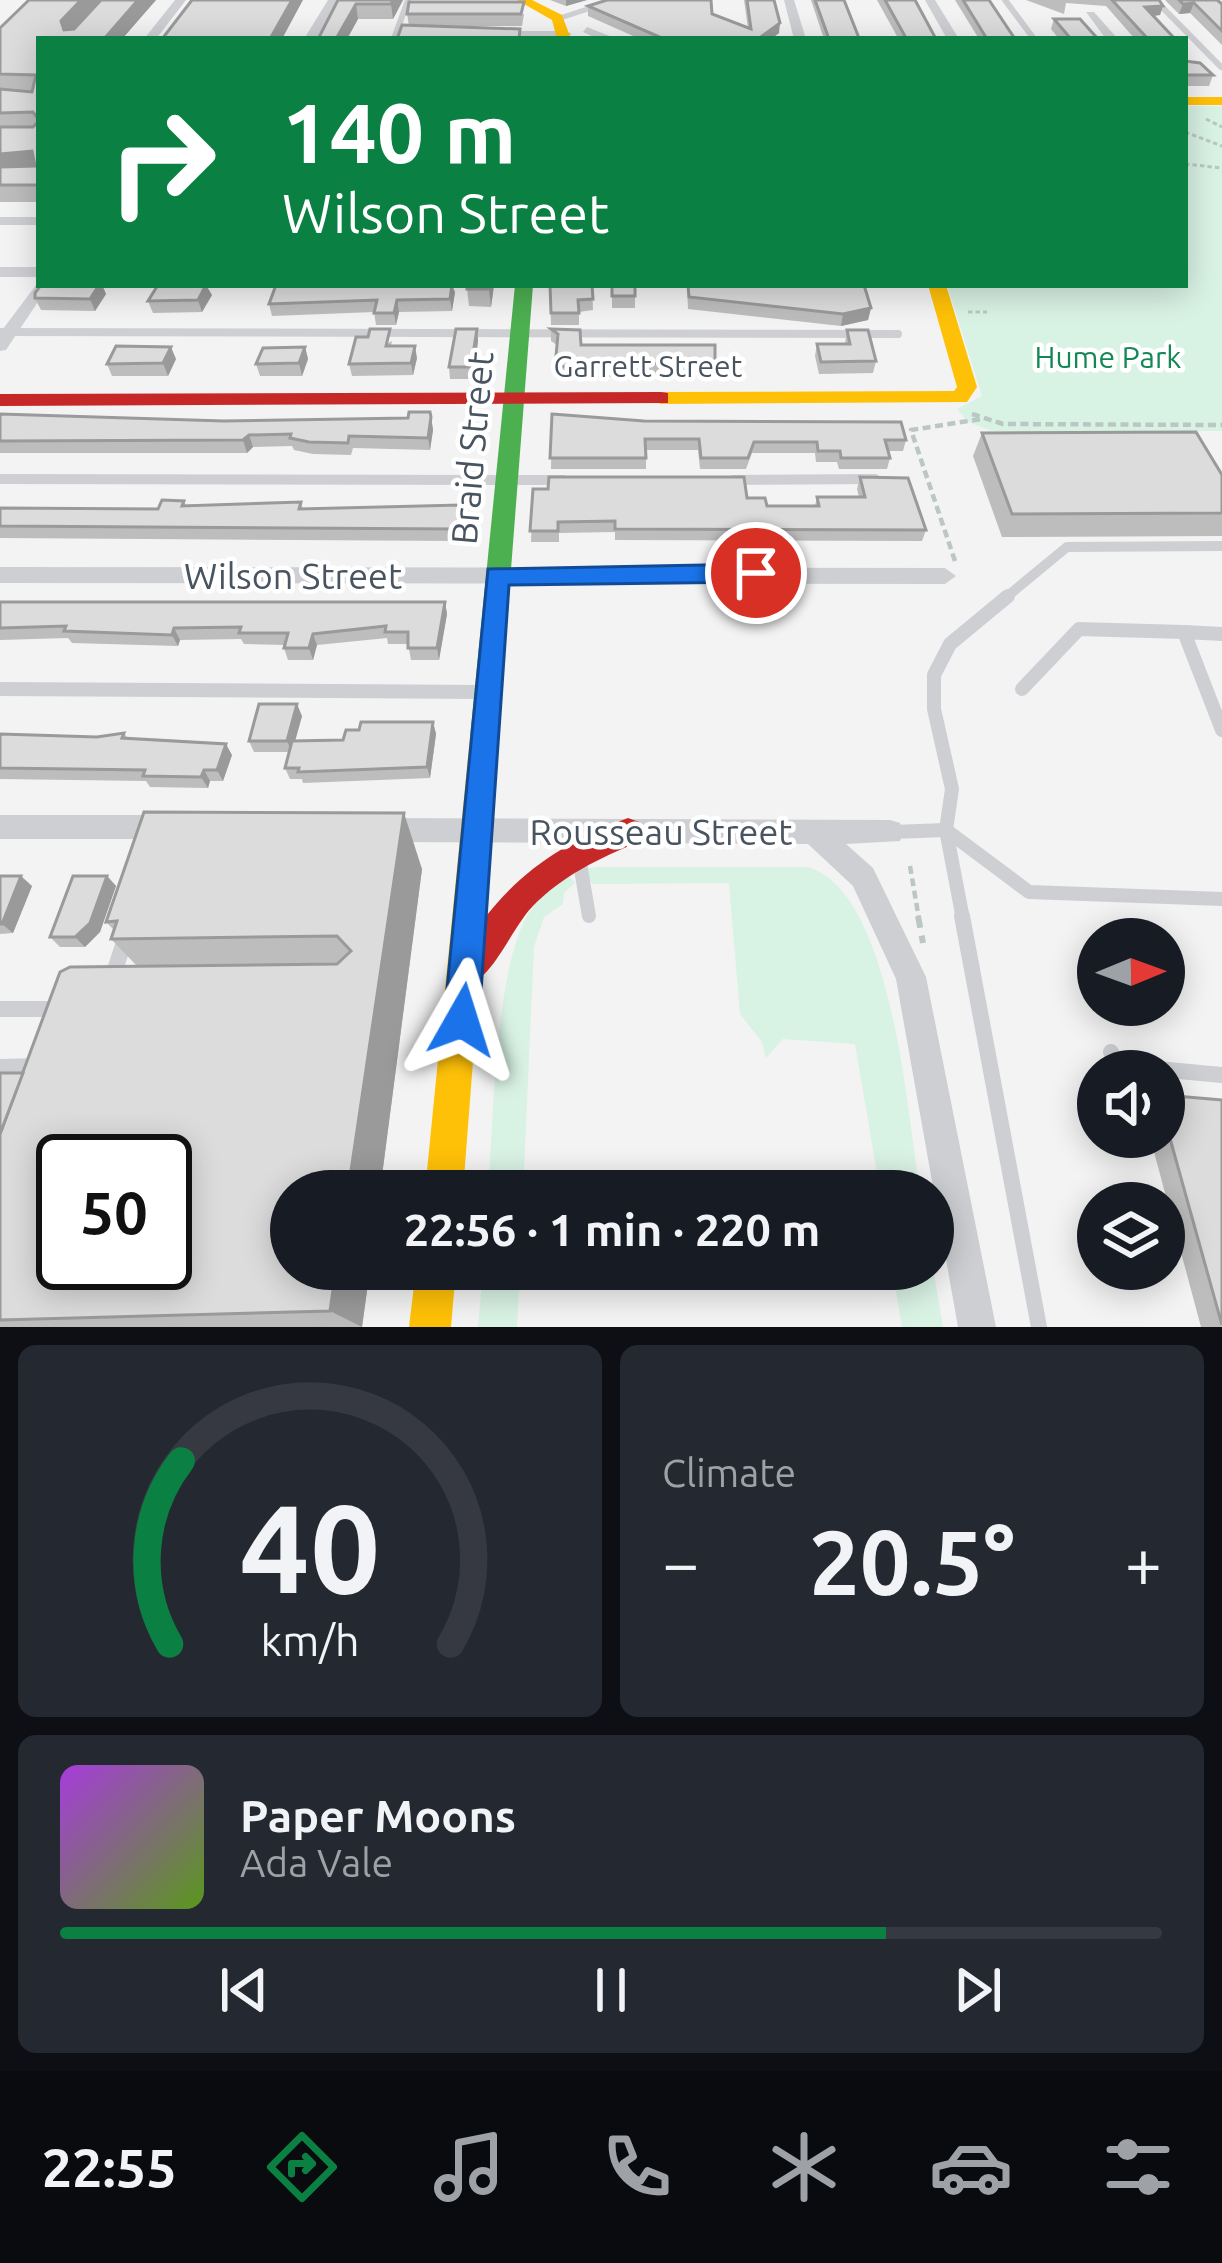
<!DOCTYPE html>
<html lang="en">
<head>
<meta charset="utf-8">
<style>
	:root { --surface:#171b24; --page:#242831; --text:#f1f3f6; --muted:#9ea1a6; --line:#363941; --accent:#0b8043 }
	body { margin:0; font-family:Ubuntu,sans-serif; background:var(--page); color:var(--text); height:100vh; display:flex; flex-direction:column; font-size:45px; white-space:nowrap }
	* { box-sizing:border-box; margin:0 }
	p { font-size:39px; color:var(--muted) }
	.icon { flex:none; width:66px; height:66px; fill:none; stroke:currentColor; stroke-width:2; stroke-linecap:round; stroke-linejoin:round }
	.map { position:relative; height:1327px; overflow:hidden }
	.details { display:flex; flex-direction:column; gap:18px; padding:18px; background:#0d0f14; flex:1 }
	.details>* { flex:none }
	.guide { position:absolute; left:36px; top:36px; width:1152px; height:252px; border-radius:0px; box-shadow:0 6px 30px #0003; background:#0b8043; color:#fff; overflow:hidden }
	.needle { width:78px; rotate:89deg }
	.tools { position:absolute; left:1077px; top:918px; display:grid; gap:24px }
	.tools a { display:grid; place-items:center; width:108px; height:108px; border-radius:50%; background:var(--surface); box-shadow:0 6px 30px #0003; font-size:60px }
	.speed { position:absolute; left:36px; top:1134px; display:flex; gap:24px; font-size:60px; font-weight:700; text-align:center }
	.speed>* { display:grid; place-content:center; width:156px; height:156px; border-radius:50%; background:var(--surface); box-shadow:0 6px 30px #0003; line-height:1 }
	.speed .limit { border:6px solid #111; border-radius:18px; background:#fff; color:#111 }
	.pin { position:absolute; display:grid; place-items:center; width:102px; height:102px; color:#fff; margin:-51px; border:6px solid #fff; border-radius:50%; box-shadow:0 3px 12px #0007 }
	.me { position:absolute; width:132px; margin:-66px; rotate:6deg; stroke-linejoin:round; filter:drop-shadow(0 0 9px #0008) }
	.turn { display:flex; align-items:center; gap:42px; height:252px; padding:0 48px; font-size:54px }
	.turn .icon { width:156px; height:156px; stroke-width:2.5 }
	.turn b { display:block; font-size:84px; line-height:102px }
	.big { font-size:90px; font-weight:700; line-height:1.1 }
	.details .widget { flex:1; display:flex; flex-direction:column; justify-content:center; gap:18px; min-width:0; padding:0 42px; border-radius:18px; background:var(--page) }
	.details .dial { align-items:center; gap:0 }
	.dial svg { height:312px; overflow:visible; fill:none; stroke:var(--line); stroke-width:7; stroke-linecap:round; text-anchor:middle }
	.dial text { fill:var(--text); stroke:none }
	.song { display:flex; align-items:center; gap:36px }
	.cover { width:144px; height:144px; border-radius:18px; background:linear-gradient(135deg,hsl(280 70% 55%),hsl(90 70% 35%)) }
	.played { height:12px; border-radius:6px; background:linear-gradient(90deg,var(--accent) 75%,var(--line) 75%) }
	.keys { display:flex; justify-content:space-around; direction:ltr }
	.heat { display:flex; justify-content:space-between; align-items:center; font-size:66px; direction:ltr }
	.details .tiles { flex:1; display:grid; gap:18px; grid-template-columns:1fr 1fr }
	.widget:last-child { grid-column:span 2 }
	.trip { position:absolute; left:270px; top:1170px; width:684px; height:120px; border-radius:60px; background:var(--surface); box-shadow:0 6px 30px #0003; font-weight:700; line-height:120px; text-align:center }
	.dock { display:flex; height:192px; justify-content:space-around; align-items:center; background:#090b0e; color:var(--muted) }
	.dock .icon { width:84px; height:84px }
	.dock .on { color:var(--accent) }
	.dock b { font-size:54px; color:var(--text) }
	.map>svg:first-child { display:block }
</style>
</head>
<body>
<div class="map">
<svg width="1222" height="1327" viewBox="0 0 1222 1327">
	<rect width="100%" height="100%" fill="#f3f3f3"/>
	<!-- green -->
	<g fill="#d8f2e4">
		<path d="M1185 106H1222V431H992L968 422 957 409 982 396 947 285H1185Z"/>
		<path d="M598 867H808C893 893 907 1114 920 1191H880L855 1044 783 1039 766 1058 762 1042 740 1014 729 883 592 884 583 869Z"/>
		<path d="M568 875 575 883 564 893 563 904 544 917 534 947 523 1191H488C494 1120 494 974 528 914 538 897 553 887 568 875Z"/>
		<path d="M933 1267 943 1327H902L892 1269Z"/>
		<path d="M483 1269H520L517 1327H478Z"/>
	</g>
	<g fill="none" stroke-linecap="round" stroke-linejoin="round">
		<!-- path-far2 -->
		<g stroke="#bac7c4" stroke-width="3" stroke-dasharray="4.5 3" stroke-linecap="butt">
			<path d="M1206 119 1222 127"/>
			<path d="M1185 132 1222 146"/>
			<path d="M1185 164 1222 168"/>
			<path d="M968 312H987"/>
		</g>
		<!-- path-far1 -->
		<g stroke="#bac7c4" stroke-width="4.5" stroke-dasharray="8 4.5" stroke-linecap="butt">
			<path d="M972 414 1003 424 1222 425"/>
			<path d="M955 561 911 430 981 419"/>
			<path d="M910 866 919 919"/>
		</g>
		<!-- path -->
		<path stroke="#bac7c4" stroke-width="6" stroke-dasharray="12 8" stroke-linecap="butt" d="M918 916 923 943"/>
		<!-- lane-far4 -->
		<g stroke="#cdcfd2" stroke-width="6">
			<path d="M1005 0 1034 39"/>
			<path d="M1155 0 1221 67"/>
			<path d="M394 39 408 0"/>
		</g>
		<!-- lane-far3 -->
		<g stroke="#cdcfd2" stroke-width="8">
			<path d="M0 221H39"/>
			<path d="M0 332 898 334"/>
		</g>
		<!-- lane-far2 -->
		<g stroke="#cdcfd2" stroke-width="10">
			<path d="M0 479 563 480"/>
			<path d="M733 480 875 479"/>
			<path d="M1004 599 1067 547 1222 546"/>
		</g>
		<!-- lane-far1 -->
		<g stroke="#cdcfd2" stroke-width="14">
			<path d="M1222 634 1184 632 1222 730"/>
			<path d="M0 689 485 692"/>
			<path d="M1022 689 1079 629 1184 632"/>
			<path d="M892 832 946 830 1029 892 1222 899"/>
			<path d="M579 858 589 916"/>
			<path d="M963 919 946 830 952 789 934 709V675L950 644 1008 596"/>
		</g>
		<!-- lane -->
		<g stroke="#cdcfd2" stroke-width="16">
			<path d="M962 916 1039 1327"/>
			<path d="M112 979 126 936"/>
			<path d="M0 1009H58"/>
			<path d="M1111 1052 1115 1065 1222 1075"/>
			<path d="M0 1067 39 1066"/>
		</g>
		<!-- street -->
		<g fill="#cdcfd2" fill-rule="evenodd">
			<path d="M175 0H186L156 39H144Z"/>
			<path d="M328 0H338L316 39H304Z"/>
			<path d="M607 0H624L562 20 552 18Z"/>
			<path d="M784 0H794L806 39H794Z"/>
			<path d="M925 0H935L959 39H947Z"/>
			<path d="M1086 12H1094L1118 39H1106Z"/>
			<path d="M587 27 612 37 614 39H598L583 32Z"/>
			<path d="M488 31H566L572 34 566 37 484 36Z"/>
			<rect x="0" y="267" width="39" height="10"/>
			<path d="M39 281V285H49L6 350 0 351V333Z"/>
			<path d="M0 567 945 568 956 576 945 584 0 583Z"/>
			<path d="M0 815H168L178 818 182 827 178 836 168 839H0Z"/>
			<path d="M377 818 890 820 900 823 904 832 900 841 846 844 873 868 926 977 996 1327H958L896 979 853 886 808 844 377 842 367 839 363 830 367 821Z"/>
		</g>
		<!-- fast -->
		<path fill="#4caf50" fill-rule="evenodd" d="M515 285H533L498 737 494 745 484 749 474 745 470 737Z"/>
		<!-- slow -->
		<g fill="#ffc107" fill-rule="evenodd">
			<path d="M517 0H532L562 15 571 39H557L552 20Z"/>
			<rect x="1185" y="97" width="37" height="8"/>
			<path d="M928 285H946L977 387 967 402 661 404 650 398 661 392 954 391 957 387Z"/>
			<path d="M484 725 494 729 498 737 463 1191H425L470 737 474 729Z"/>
			<path d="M416 1269H456L451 1327H409Z"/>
		</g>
		<!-- jam -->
		<g fill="#c62828" fill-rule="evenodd">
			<path d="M661 392 668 393V403L0 406V394Z"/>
			<path d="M628 818 639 822 643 832 639 842C599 858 562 876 532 907 513 927 494 974 473 982L461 978 456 966 461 954C501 884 553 846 628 818Z"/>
		</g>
	</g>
	<!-- wall -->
	<g fill="#bdbdbe">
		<path d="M100 0 74 29 156 0 122 39H39V202H0V28Z"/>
		<path d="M338 0H403L393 19H358L347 39H318Z"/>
		<path d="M550 0H587L566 6Z"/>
		<path d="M744 0H774L779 33 771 39H640L588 16V6L712 14 748 28Z"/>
		<path d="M811 0H844L859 38H898L877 0H915L936 39H824Z"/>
		<path d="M955 0H989L1015 39H979Z"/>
		<path d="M1026 0H1159L1163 6 1160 15 1153 16 1175 39H1135L1106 6 1066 3 1064 14Z"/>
		<path d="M1165 0H1217L1222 4V45L1190 13 1179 14Z"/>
		<path d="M407 14H524L522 26H409Z"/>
		<path d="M1054 19 1098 39H1059L1051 29Z"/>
		<path d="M1185 61 1213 75 1209 86H1185Z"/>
		<path d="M41 285H102L106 294 95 311 41 310 35 298Z"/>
		<path d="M494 285 491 307 469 306 467 289Z"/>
		<path d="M550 285H592L593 310 579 312V325H551Z"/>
		<rect x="612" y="285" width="23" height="23"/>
		<path d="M687 285 871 308 868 320 841 326 688 309Z"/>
		<path d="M455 292 452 311 399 312 396 325H376L374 312 272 316 269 304Z"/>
		<path d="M212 295 202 312 153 313 148 301Z"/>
		<path d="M477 329 478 341 473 379H450L449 367Z"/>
		<path d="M551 329 581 345H715L714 373 556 379 557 345 551 341Z"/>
		<path d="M847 330 876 361 873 373 819 374 815 356 817 344H845Z"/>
		<path d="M392 341 391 346 417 358 413 375 352 376 349 364Z"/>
		<path d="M305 347 308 359 302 376H260L256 364Z"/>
		<path d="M176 359 168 376H112L107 364Z"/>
		<path d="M0 414 224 421 431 417 433 430 430 450 353 448 351 455 313 454 294 450 292 446 253 447 247 453H0Z"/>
		<path d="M552 414 906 440 903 451H888L890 458 887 469H839L837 462H816L815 453H752L746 469H700L698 450H646V469H551Z"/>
		<path d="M982 433 1222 475V536L1002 537 973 456Z"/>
		<path d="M860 477 926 530 922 541 615 540V532L559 533V542H531L533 489 747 498 767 506H815L817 497H859L857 489Z"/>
		<path d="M184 501 186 505 301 502 303 509 460 505 462 517 459 541 0 538V508L158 509Z"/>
		<path d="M0 602H445L447 614 439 660H411L408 644H388L387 638 317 645 313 660H288L284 648 285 645 244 644 241 639 180 640 178 646 72 643 68 638 0 640Z"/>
		<path d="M302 716 295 741 343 740 359 730 433 722 436 734 430 778 303 783 302 779H290L285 768 289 752H254L249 741Z"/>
		<path d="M124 733 128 739 232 755 223 781H210L208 788 150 787 146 781 0 779V734L97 737Z"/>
		<path d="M422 869 380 1191H291V1269H370L362 1327H0V1073H23L137 966 111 939 114 930 106 922Z"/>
		<path d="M0 876 32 886 13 933 0 934Z"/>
		<path d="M107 876 116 886 100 932 85 947H60L50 937Z"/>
		<path d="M1164 1095 1222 1327H1201L1150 1137H1164Z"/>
	</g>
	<!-- shaded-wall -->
	<g fill="#9a9a9b">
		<path d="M81 0H100L67 36 61 21Z"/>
		<path d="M138 0H156L122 39H104Z"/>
		<path d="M292 0H303L282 39H270Z"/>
		<path d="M393 0H403L393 19 391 4Z"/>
		<path d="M566 0H587L566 6Z"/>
		<path d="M1194 3 1190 13 1179 14 1183 4Z"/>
		<path d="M356 4 358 19 347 39H336Z"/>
		<path d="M1163 6 1160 15 1141 17 1145 7Z"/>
		<path d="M780 23 779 33 771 39H758Z"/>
		<path d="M32 151 39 167 0 172V154Z"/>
		<path d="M99 285H102L106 294 95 311 90 299Z"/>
		<path d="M206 285 212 295 202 312 198 300Z"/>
		<path d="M452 285 455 292 452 311 450 299Z"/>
		<path d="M490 285H494L491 307 489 289Z"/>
		<path d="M397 300 399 312 396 325 394 313Z"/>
		<path d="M871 308 868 320 841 326 843 314Z"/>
		<path d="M477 329 478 341 473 379 471 367Z"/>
		<path d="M415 346 417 358 413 375 411 363Z"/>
		<path d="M171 347 176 359 168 376 163 363Z"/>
		<path d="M305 347 308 359 302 376 299 363Z"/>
		<path d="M431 417 433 430 430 450 428 438Z"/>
		<path d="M249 435 253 447 247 453 243 440Z"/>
		<path d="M460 505 462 517 459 541 457 529Z"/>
		<path d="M445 602 447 614 439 660 437 648Z"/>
		<path d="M174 628 180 640 178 646 172 635Z"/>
		<path d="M313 634 317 645 313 660 309 648Z"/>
		<path d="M297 704 302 716 292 752 287 741Z"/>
		<path d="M433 722 436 734 430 778 427 767Z"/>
		<path d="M226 744 232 755 223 781 217 770Z"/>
		<path d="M204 770 210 781 208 788 201 777Z"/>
		<path d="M404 813 422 869 380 1191H348Z"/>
		<path d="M21 876 32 886 13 933 2 924Z"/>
		<path d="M107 876 116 886 100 932 85 947 75 937Z"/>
		<path d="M336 1269H370L362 1327 330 1311Z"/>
	</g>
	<!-- building -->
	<g fill="#dcdcdd" stroke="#9a9a9b" stroke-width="3" fill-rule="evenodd">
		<path d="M29 0H81L61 21 64 30 74 29 101 0H138L104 39H39V120L33 112 0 113V89L32 92 36 75 0 74V28Z"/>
		<path d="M192 0H292L270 39H162Z"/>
		<path d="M338 0H393L391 4H356L336 39H318Z"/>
		<path d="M607 0H711L712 14 751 29 747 0H774L780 23 758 39H664L588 6Z"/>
		<path d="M815 0H844L859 38H906L885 0H915L936 39H829Z"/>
		<path d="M963 0H989L1015 39H987Z"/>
		<path d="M1112 0H1159L1163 6 1145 7 1175 39H1148Z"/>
		<path d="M1179 0H1217L1222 4V31L1194 3 1183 4Z"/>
		<path d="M409 2H524L521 14H407Z"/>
		<path d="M1054 19H1080L1098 39H1071Z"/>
		<path d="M402 25 520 29 519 39H397Z"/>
		<path d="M1185 61 1200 63 1213 75H1185Z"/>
		<path d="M39 121V185H0V167L35 166 32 151 0 154V127H33Z"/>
		<path d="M41 285H99L90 299 35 298V293Z"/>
		<path d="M158 285H206L198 300 148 301Z"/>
		<path d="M276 285H452L450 299 397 300 394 313H374L377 300 269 304Z"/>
		<path d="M467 285H490L489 289H467Z"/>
		<path d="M550 285H592L593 299 578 300 579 313H551Z"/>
		<rect x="612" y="285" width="23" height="11"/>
		<path d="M688 285H864L871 308 843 314 689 297Z"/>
		<path d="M370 329H390L386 346H415L411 363 349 364 356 337H368Z"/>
		<path d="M456 329H477L471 367H449Z"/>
		<path d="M551 329 580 330 581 345H715V361L555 367 558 334Z"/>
		<path d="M847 330H868L876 361 821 362 817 344H850Z"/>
		<path d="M116 346 171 347 163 363 107 364Z"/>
		<path d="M305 347 299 363 256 364 263 348Z"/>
		<path d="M409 412H430L431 417 428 438 349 436 348 443 309 442 290 438 291 434 249 435 243 440 0 441V414L224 421 408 418Z"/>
		<path d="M552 414 644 421 901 422 906 440H885L890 458H841L840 451H818L817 442H754L748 458H701L699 439H645L646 458H550Z"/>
		<path d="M1196 432 1222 475V513L1012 514 982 433Z"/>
		<path d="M549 477H744L747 498H765L767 506H819L817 497H865L860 477 908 478 926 530 615 529V521L558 522V531H530L533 489H548Z"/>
		<path d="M162 500 184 501 182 506 301 502 299 509 460 505 457 529 0 526V508L158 509Z"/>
		<path d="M0 602H445L437 648H408V632H385L386 626 313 634 309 648H284L288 633H239L241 627 174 628 172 635 64 631 66 626 0 628Z"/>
		<path d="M259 704H297L287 741H249Z"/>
		<path d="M361 722H433L427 767 298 772 299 768H285L292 741 343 740 346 730H359Z"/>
		<path d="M124 733 122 738 226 744 217 770H204L201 777 143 776 145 770 0 768V734L97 737Z"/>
		<path d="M144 812 404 813 348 1191H291V1269H336L330 1311 0 1320V1134L60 972 70 967 337 964 351 951 337 936 111 939 117 921 106 922ZM63 1161H165V1263H63Z"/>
		<path d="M0 876H21L2 924H0Z"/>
		<path d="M73 876H107L90 923 75 937H50Z"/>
		<path d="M0 1073H23L0 1134Z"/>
		<path d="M1164 1095 1222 1100V1325L1164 1117Z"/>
	</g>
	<!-- route -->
	<path fill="#1a73e8" stroke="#114b97" stroke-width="3" d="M756 564 769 573 756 582 509 585 479 1020 474 1033 462 1038 449 1033 444 1020 488 569Z"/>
	<g text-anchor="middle" stroke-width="9" stroke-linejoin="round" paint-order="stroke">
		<!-- far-park labels -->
		<g font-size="30" fill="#158757" stroke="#fff">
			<text x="1108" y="368">Hume Park</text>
		</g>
		<!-- far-street labels -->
		<g font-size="30" fill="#495461" stroke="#fff">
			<text x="648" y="377">Garrett Street</text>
		</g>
		<!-- street labels -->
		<g font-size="36" fill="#495461" stroke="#fff">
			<text transform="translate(472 448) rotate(-85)" y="13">Braid Street</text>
			<text x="293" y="589">Wilson Street</text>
			<text x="661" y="845">Rousseau Street</text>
		</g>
	</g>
</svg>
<div class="tools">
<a><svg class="needle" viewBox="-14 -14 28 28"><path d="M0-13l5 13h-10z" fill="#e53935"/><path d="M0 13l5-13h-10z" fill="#9ea1a6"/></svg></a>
<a><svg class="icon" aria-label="sound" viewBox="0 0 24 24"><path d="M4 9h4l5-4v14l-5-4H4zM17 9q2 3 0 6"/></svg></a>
<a><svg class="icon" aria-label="layers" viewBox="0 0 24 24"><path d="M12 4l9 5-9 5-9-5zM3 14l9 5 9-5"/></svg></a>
</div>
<div class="speed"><div class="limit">50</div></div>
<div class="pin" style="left:756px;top:573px;background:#d93025"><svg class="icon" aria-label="arrive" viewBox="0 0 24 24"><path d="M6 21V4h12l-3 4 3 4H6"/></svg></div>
<svg class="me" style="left:462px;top:1020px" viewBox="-20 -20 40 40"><path d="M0-17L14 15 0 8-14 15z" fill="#1a73e8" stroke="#fff" stroke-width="4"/></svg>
<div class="trip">22:56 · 1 min · 220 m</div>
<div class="guide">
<div class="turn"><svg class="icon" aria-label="right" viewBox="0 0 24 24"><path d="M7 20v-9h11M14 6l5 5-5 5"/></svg><div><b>140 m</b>Wilson Street</div></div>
</div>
</div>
<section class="details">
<div class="tiles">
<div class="widget dial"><svg viewBox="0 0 100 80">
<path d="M14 69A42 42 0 1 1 86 69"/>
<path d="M14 69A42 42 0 0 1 17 22" stroke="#0b8043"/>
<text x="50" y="56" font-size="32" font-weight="700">40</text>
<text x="50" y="72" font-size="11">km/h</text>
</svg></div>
<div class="widget"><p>Climate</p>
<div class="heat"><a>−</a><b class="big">20.5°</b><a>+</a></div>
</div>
<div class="widget">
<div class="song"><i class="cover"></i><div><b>Paper Moons</b><p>Ada Vale</p></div></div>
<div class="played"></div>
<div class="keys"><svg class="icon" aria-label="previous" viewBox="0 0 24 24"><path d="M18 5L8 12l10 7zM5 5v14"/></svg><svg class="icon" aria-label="pause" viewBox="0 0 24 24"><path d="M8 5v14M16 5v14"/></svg><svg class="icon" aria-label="next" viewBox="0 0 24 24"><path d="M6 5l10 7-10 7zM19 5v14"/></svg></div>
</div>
</div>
</section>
<nav class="dock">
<b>22:55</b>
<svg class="icon on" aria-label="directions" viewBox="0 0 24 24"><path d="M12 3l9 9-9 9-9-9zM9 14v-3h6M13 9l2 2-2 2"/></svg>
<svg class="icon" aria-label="music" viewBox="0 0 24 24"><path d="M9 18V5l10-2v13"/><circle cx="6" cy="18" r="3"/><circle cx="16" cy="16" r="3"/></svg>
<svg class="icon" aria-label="phone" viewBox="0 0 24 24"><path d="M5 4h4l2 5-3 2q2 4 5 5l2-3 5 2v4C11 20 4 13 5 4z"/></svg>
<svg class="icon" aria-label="climate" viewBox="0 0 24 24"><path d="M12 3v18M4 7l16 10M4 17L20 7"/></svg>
<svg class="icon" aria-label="car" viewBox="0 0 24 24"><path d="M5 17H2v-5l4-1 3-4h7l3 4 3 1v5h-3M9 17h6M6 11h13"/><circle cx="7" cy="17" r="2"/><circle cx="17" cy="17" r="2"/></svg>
<svg class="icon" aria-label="filters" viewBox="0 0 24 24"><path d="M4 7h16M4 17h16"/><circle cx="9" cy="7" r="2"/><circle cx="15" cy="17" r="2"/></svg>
</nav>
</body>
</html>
